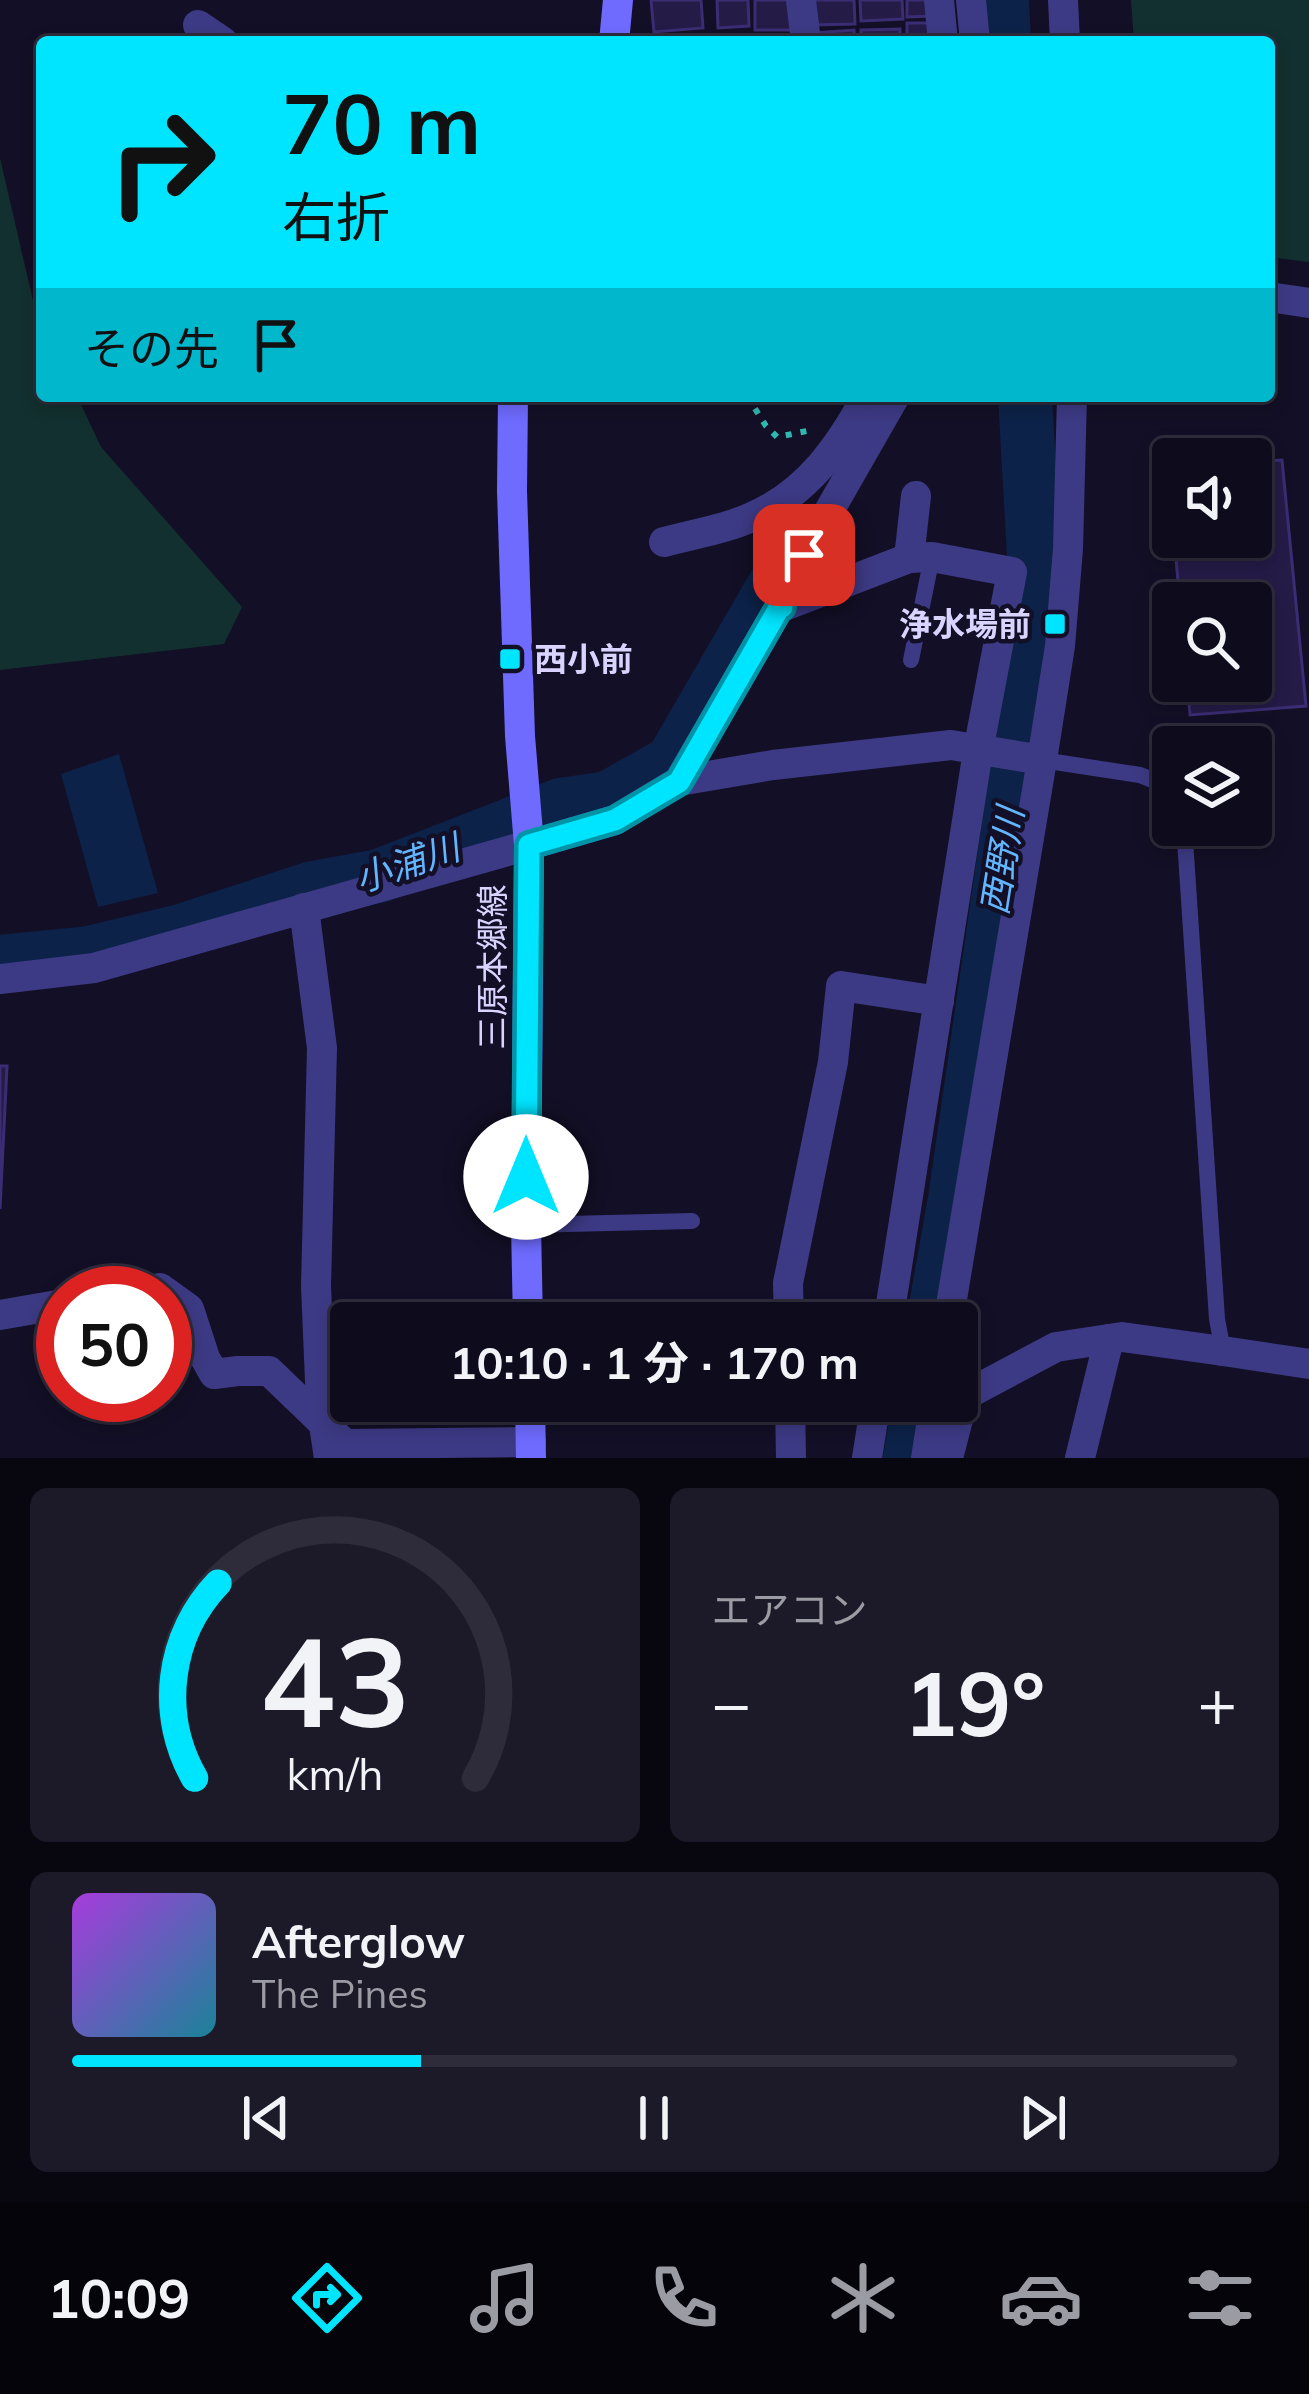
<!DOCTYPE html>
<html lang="ja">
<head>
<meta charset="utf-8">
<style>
	:root { --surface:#0e0b1c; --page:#1c1929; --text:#f1f3f6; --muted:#9b9ba3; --line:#2e2b3b; --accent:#00e5ff }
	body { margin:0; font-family:Mulish,"Noto Sans JP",sans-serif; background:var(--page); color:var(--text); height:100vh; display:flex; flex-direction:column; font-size:45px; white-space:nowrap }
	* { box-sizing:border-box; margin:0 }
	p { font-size:39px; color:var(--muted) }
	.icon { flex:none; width:66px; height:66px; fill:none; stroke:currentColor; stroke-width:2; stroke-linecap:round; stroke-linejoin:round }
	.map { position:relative; height:1458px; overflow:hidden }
	.drawer { display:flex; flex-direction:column; gap:30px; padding:30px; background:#08060f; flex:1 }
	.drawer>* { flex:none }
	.top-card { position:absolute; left:36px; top:36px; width:1239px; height:366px; border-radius:12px; box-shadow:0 6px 18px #0003,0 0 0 3px var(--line); background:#00e5ff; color:#111; overflow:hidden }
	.tools { position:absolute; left:1152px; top:438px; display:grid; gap:24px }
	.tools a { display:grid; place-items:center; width:120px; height:120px; border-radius:12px; background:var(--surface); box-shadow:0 6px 18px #0003,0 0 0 3px var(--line); font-size:60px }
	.speed { position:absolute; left:36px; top:1266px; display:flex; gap:24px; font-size:60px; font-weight:700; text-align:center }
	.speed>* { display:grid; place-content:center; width:156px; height:156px; border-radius:50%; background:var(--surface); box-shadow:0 6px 18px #0003,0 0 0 3px var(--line); line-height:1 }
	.speed .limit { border:18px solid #d22; background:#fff; color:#111 }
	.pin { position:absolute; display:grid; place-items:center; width:102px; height:102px; color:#fff; margin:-51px; border-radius:24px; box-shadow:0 6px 18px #0006 }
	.me { position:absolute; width:132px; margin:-66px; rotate:0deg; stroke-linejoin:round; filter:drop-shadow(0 0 9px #0008) }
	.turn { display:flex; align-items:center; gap:42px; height:252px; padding:0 48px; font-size:54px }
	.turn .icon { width:156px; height:156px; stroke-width:2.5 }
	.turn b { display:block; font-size:84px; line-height:102px }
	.then { display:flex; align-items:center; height:114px; padding:0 48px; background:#0003; gap:24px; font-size:45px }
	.big { font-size:90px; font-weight:700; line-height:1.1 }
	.drawer .widget { flex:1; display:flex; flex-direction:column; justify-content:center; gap:18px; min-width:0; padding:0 42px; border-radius:18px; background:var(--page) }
	.drawer .dial { align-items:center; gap:0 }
	.dial svg { height:312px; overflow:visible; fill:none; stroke:var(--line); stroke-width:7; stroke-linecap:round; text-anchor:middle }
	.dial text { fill:var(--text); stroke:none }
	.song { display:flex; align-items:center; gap:36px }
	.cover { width:144px; height:144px; border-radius:18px; background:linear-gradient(135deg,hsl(280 70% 55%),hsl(190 70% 35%)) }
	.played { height:12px; border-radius:6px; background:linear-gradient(90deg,var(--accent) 30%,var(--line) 30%) }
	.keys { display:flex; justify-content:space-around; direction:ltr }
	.heat { display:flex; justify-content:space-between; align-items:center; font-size:66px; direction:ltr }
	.drawer .tiles { flex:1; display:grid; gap:30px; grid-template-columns:1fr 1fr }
	.widget:last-child { grid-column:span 2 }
	.trip { position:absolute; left:330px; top:1302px; width:648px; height:120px; border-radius:12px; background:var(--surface); box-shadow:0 6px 18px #0003,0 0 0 3px var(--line); font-weight:700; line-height:120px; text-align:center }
	.dock { display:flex; height:192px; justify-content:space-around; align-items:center; background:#06040b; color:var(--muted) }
	.dock .icon { width:84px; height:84px }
	.dock .on { color:var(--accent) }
	.dock b { font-size:54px; color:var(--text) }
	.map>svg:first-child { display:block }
</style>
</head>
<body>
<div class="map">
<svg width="1309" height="1458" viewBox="0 0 1309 1458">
	<rect width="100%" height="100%" fill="#130f26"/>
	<!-- green -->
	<g fill="#12302f">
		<path d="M1131 0H1309V262L1269 257V42H1134Z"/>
		<path d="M0 158 34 305 42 322V396H77L101 447 242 607 224 644 0 670Z"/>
	</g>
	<!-- water -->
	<path fill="#0c2248" d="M119 754 158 893 98 907 61 774Z"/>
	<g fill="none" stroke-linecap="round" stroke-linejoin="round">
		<!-- river -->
		<g stroke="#0c2248" stroke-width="54">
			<path d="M1002 0 1004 42"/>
			<path d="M0 962 89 953 181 931 313 888 379 876 561 805 608 798 672 762 804 534"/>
			<path d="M933 1323 955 1199 1023 726 1034 556 1025 396"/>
			<path d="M910 1458 920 1401"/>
		</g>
	</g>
	<!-- building -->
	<g fill="#241b47" stroke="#3b2d73" stroke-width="3">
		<path d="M651 0H701L703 28 654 32Z"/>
		<path d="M717 0H748L749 26 718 28Z"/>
		<path d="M755 0H794L795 30H755Z"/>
		<path d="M809 0H854L855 24 810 25Z"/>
		<path d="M860 0H902L903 19 861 21Z"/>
		<path d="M907 0H934L935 16 907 17Z"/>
		<rect x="907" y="23" width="28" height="19"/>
		<path d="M900 29V42H861V30Z"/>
		<path d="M854 30 855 42H814V33Z"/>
		<path d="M750 35 751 42H709V36Z"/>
		<path d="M1282 460 1306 706 1190 715 1187 681H1251V603H1180L1174 537H1251V462Z"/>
		<path d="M0 1066H7L0 1209Z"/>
	</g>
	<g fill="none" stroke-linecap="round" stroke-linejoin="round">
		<!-- path -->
		<path stroke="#2fb8b0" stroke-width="6" stroke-dasharray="6 9" stroke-linecap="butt" d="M747 396 766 426 777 437 812 430"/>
		<!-- service -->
		<g stroke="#3d3a85" stroke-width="16">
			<path d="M911 660 932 557"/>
			<path d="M1042 760 1140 775 1155 781 1173 801"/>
			<path d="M1184 825 1217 1319 1223 1351"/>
			<path d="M526 1225 692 1221"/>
		</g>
		<!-- minor -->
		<g stroke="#3d3a85" stroke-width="30">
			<path d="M801 0 806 42"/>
			<path d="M939 0 943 42"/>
			<path d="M971 0 975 42"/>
			<path d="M198 25 223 42"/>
			<path d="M664 542C693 534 727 529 754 516 808 492 840 446 867 396"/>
			<path d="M909 558 916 496"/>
			<path d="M782 607 781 595 895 396"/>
			<path d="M679 781 779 608 909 558 932 557 1012 572 978 751 888 1323"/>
			<path d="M304 908 322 1048 316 1286 321 1405 329 1458"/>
			<path d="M0 979 94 968 529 845"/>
			<path d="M132 1293 160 1288 189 1309 205 1358 214 1374 238 1371H269L345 1444 531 1442"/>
			<path d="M0 1315 63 1304"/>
			<path d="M789 1323 788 1283 833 1062 841 986 939 1001"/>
			<path d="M948 1323 1042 760"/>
			<path d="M790 1401 791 1458"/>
			<path d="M867 1458 876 1401"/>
			<path d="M926 1458 935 1401"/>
			<path d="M948 1458 964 1396 1056 1347 1122 1337 1223 1351"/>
			<path d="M1080 1458 1109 1339"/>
		</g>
		<!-- tertiary -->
		<g stroke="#3d3a85" stroke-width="30">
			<path d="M1063 0 1065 42"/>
			<path d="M1269 297 1309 303"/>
			<path d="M529 845 615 820 679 781 773 765 951 745 1042 760 1060 646 1068 549 1072 396"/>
			<path d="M1223 1351 1309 1364"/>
		</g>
		<!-- secondary -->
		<g stroke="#6f6bff" stroke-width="30">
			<path d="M614 42 618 0"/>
			<path d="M513 396 512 491 520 736 529 845 526 1225 528 1323"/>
			<path d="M530 1401 531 1458"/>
		</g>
	</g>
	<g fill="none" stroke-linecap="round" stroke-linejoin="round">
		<defs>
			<path id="route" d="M526 1177 529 845 615 820 679 782 779 608 782 607 781 595 804 555"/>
		</defs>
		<!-- route casing -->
		<use href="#route" stroke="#0095a6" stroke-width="30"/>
		<!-- route -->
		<use href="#route" stroke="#00e5ff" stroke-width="21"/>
	</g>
	<!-- markers -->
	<g fill="#00e5ff" stroke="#130f26" stroke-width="4.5">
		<rect x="1043" y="612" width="24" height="24" rx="6"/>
		<rect x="498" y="647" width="24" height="24" rx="6"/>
	</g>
	<g text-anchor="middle" stroke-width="9" stroke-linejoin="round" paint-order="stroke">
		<!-- poi labels -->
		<g font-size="33" font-weight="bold" fill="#d9d4ff" stroke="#130f26" text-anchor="end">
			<text x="1031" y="636">浄水場前</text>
			<text x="534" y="671" text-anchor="start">西小前</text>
		</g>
		<!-- street labels -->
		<g font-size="33" fill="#d9d4ff" stroke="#130f26">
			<text transform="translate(492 967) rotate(-90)" y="12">三原本郷線</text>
		</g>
		<!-- water labels -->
		<g font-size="36" font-style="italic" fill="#62b6ff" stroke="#130f26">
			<text transform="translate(1002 861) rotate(-81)" y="13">西野川</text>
			<text transform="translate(407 863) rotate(-19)" y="13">小浦川</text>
		</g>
	</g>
</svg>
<div class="tools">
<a><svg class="icon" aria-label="sound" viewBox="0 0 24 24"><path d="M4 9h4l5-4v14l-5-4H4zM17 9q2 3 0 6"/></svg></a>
<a><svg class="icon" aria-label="search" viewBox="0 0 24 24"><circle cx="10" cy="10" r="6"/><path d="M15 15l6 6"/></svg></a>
<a><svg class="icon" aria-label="layers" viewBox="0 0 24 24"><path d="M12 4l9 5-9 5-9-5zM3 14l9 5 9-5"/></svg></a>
</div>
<div class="speed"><div class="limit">50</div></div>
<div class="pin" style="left:804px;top:555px;background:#d93025"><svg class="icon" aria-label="arrive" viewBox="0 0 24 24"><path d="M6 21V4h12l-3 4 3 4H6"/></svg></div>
<svg class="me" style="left:526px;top:1177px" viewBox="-20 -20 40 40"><circle r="19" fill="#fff"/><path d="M0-13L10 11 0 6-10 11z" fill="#00e5ff"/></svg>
<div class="trip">10:10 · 1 分 · 170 m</div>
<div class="top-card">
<div class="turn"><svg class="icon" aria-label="right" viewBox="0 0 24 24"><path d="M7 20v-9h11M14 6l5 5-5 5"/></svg><div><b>70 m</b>右折</div></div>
<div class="then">その先<svg class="icon" aria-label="arrive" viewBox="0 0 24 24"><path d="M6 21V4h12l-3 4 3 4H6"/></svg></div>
</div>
</div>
<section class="drawer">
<div class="tiles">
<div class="widget dial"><svg viewBox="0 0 100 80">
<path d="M14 69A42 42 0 1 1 86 69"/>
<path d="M14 69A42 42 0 0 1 20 19" stroke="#00e5ff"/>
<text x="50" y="56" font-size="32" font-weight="700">43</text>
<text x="50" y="72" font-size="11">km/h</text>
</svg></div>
<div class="widget"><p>エアコン</p>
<div class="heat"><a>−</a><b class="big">19°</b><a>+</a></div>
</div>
<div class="widget">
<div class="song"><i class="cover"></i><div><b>Afterglow</b><p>The Pines</p></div></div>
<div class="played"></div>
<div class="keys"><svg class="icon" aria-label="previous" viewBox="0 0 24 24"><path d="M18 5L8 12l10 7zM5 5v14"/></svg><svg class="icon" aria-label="pause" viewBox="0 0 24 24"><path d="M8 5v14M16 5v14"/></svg><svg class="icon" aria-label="next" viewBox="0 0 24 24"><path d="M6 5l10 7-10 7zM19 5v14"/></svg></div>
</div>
</div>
</section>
<nav class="dock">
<b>10:09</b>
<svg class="icon on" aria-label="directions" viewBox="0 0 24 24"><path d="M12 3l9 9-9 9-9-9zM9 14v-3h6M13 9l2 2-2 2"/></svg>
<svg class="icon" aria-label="music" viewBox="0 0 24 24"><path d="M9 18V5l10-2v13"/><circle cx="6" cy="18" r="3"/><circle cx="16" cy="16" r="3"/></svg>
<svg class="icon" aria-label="phone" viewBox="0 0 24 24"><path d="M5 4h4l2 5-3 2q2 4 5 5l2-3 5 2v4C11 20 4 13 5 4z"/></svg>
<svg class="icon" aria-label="climate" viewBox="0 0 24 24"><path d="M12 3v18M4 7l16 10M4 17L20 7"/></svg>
<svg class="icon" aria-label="car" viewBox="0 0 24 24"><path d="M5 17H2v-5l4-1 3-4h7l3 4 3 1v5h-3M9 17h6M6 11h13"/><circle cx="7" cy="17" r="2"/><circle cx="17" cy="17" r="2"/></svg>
<svg class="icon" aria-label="filters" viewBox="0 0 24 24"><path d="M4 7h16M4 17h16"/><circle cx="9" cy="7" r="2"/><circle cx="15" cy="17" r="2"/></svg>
</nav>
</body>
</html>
